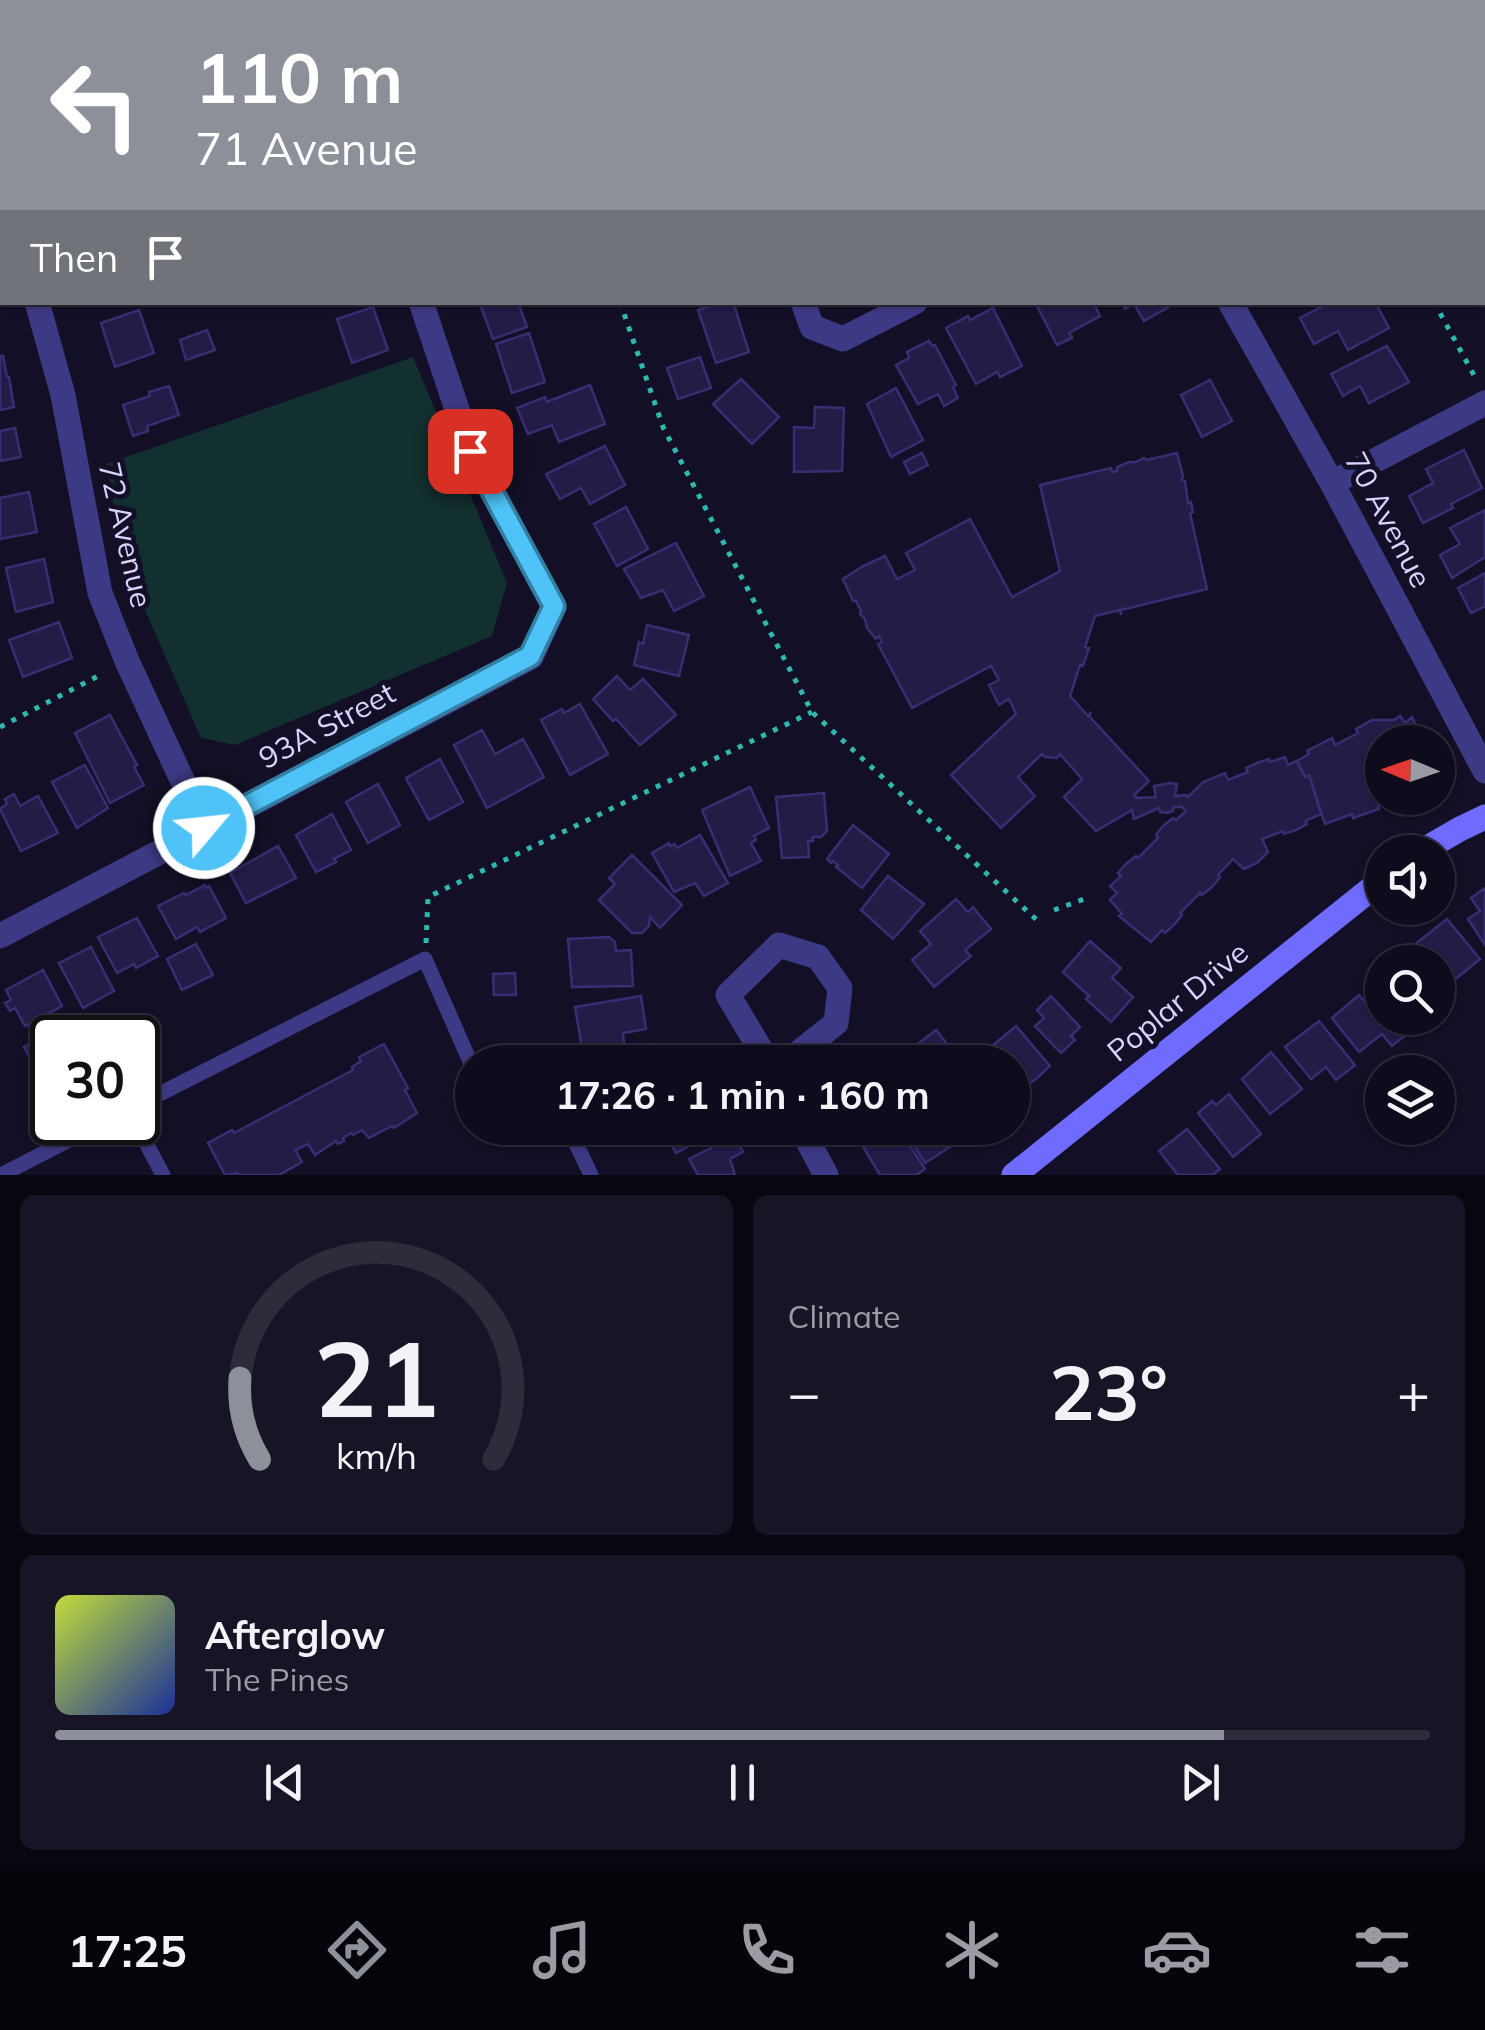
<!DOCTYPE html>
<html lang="en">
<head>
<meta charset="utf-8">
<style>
	:root { --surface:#0e0b1c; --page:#171425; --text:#f1f3f6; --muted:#9b9ba3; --line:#2e2b3b; --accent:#8c9099 }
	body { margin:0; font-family:Mulish,sans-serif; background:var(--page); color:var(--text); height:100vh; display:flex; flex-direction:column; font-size:38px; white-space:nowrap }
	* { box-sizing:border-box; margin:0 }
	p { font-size:32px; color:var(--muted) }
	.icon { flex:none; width:55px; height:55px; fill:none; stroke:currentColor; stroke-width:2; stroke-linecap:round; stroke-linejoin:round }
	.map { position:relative; height:1175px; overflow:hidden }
	.side { display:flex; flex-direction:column; gap:20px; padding:20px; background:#08060f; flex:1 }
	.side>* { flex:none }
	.banner { position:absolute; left:0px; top:0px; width:1485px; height:305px; box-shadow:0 2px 8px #0004,0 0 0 2px var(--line); background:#8c9099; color:#fff; overflow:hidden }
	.needle { width:65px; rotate:272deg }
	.fabs { position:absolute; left:1365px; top:725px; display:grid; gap:20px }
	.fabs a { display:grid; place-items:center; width:90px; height:90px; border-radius:50%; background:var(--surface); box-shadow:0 2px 8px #0004,0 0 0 2px var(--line); font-size:50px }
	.speed { position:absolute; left:30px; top:1015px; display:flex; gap:20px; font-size:50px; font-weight:700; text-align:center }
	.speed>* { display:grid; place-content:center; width:130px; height:130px; border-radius:50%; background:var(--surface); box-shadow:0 2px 8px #0004,0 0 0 2px var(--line); line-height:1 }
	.speed .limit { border:5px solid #111; border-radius:15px; background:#fff; color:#111 }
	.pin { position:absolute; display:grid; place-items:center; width:85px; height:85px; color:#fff; margin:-42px; border-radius:20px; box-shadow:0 5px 15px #0006 }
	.me { position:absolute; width:110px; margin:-55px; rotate:62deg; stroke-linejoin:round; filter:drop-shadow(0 0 8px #0008) }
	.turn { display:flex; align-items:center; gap:35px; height:210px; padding:0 30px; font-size:45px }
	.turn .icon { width:130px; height:130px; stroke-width:2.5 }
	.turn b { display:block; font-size:70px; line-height:85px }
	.then { display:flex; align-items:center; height:95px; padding:0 30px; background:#0003; gap:20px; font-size:38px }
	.big { font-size:75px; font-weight:700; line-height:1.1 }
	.side .tile { flex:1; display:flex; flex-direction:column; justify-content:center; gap:15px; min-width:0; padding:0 35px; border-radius:15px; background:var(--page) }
	.side .dial { align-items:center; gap:0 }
	.dial svg { height:260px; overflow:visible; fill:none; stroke:var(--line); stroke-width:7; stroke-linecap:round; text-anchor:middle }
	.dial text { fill:var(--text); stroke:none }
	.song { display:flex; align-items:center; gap:30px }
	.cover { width:120px; height:120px; border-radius:15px; background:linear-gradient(135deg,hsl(70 70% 55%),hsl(230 70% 35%)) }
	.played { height:10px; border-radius:5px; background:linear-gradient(90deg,var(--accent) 85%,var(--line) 85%) }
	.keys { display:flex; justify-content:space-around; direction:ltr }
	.heat { display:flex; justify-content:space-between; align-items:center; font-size:55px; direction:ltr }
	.side .tiles { flex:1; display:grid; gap:20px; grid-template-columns:1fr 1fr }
	.tile:last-child { grid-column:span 2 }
	.trip { position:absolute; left:455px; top:1045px; width:575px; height:100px; border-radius:50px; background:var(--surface); box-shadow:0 2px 8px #0004,0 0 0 2px var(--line); font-weight:700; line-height:100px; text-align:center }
	.tabs { display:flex; height:160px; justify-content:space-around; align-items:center; background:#06040b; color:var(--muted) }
	.tabs .icon { width:70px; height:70px }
	.tabs .on { color:var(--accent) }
	.tabs b { font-size:45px; color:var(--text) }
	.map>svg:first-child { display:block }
</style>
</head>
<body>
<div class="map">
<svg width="1485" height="1175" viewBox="0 0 1485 1175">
	<rect width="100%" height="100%" fill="#130f26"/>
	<!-- green -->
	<path fill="#12302f" d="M413 357 507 583 492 636 235 745 201 738 124 562 106 464Z"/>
	<!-- building -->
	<g fill="#241b47" stroke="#3b2d73" stroke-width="2.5">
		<path d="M479 302H518L527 327 493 339Z"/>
		<path d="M721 302H733L749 352 716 363 698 310Z"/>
		<path d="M1035 302H1093L1100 316 1069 333 1072 338 1057 345Z"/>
		<path d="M1122 302H1173L1174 304 1144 321 1134 304 1125 309Z"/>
		<path d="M1336 302H1375L1389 328 1348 350 1338 331 1314 344 1300 318 1327 304 1328 306Z"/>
		<path d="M373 307 388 350 352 363 337 319Z"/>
		<path d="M993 308 1022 366 1000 377 997 372 976 384 946 328 968 316 970 320Z"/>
		<path d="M139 310 154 353 115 367 101 323Z"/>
		<path d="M207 330 215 350 186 360 180 340Z"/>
		<path d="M529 333 545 382 512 393 496 344Z"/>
		<path d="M929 341 932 346 935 345 956 385 953 387 958 398 944 406 938 394 918 404 896 365 909 358 907 352Z"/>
		<path d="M1387 346 1409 382 1369 403 1360 386 1343 396 1331 374Z"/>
		<path d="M0 356H3L7 377H9L14 407 0 410Z"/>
		<path d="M700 357 711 388 678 399 667 368Z"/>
		<path d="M741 379 779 417 752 444 713 404Z"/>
		<path d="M1210 380 1232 421 1202 437 1181 395Z"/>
		<path d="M590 385 605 424 559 442 552 425 528 434 517 408 545 397 547 402Z"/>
		<path d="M169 386 179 415 147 426 148 431 133 436 123 405 150 396 149 392Z"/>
		<path d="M896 388 923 440 891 457 867 404Z"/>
		<path d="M815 407 844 408 842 471 794 472V427L814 428Z"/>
		<path d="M15 428 21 457 0 461V431Z"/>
		<path d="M605 446 625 485 590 504 581 488 560 499 546 474Z"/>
		<path d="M1464 450 1482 488 1451 504 1453 508 1423 523 1409 496 1433 483 1426 469Z"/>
		<path d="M922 453 928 465 910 474 904 462Z"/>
		<path d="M1177 453 1183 476 1182 480 1185 481 1188 503 1191 502 1193 512 1190 513 1207 589 1121 610V615L1120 610 1095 616 1085 647 1089 648 1083 666 1080 665 1070 696 1088 716 1091 712 1089 716 1149 781 1134 795 1137 798 1156 797 1154 786 1170 783 1177 784 1175 796 1186 795 1188 797 1203 782 1225 773 1228 780 1248 772 1246 768 1257 763 1269 759 1270 762 1285 757 1288 765 1297 761 1305 777 1309 775 1321 814 1305 821 1307 824 1296 830 1284 834 1283 831 1262 839 1268 852 1257 863 1244 869 1233 859 1218 875 1220 877 1212 887 1202 895 1200 893 1180 913 1182 915 1175 924 1165 933 1162 930 1151 942 1119 916 1122 914 1110 900 1117 893 1110 886 1121 876 1118 873 1126 864 1136 856 1138 858 1158 838 1156 835 1163 826 1173 818 1176 820 1186 811 1182 807H1174L1173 811 1167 813 1160 812 1159 808 1134 819 1132 810 1096 831 1064 797 1082 779 1060 754 1057 758 1045 757 1042 754 1018 777 1035 796 1001 828 951 775 1016 714 1009 699 999 705 989 685 999 680 991 666 912 708 878 644 882 642 879 636 876 639 867 628 865 619 860 614 861 611 856 601H853L843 579 863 566 885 556 897 579 915 570 906 553 970 519 1012 597 1060 571 1040 485 1111 468 1112 472 1117 471V467L1129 462H1136L1144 458 1147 460Z"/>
		<path d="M29 492 37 532 0 539V498Z"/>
		<path d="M626 507 648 549 617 566 594 524Z"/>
		<path d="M1485 510V557L1452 578 1440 555 1460 544 1450 528Z"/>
		<path d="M676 543 704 596 674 611 663 590 641 598 624 569Z"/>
		<path d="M44 559 53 602 16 612 6 568Z"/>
		<path d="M1485 573V606L1471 613 1458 588Z"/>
		<path d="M59 622 72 658 23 677 9 640Z"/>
		<path d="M647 625 689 635 679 676 634 665 639 642 643 644Z"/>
		<path d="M617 676 630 690 643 679 676 715 640 745 616 719 613 721 593 699Z"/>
		<path d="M580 704 608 754 570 775 541 720 562 709 564 713Z"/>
		<path d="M110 715 137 765 134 767 144 785 110 803 75 733Z"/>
		<path d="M1400 716 1405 723 1412 717 1424 742H1382V798H1397L1378 806 1379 809 1353 818 1352 814 1325 824 1309 775 1305 777 1297 761 1309 754 1307 751 1332 738 1335 745 1358 733 1356 729 1372 720H1394Z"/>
		<path d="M482 730 495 754 523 739 544 777 487 808 454 745Z"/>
		<path d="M440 759 463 802 429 820 406 778Z"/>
		<path d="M85 765 108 808 77 828 52 782Z"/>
		<path d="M378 784 400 825 368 843 346 802Z"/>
		<path d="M750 787 769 828 754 836 756 840 751 843 761 861 730 876 702 810Z"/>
		<path d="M824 793 827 831 821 837H813V841H808L809 857 782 858 776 797Z"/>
		<path d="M14 794 20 806 38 796 58 833 21 851 0 809 7 804 5 799Z"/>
		<path d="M332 814 351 850 334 859 336 862 316 872 296 835Z"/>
		<path d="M853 825 889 854 862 888 836 867 838 865 833 861 831 863 827 859Z"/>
		<path d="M700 835 728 883 704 896 695 883 674 892 652 853 669 843 670 846 675 844 677 848Z"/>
		<path d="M278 846 296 878 246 903 230 873Z"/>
		<path d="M632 855 682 905 660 928 650 917 649 926 642 933H632L599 900 615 884 609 878Z"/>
		<path d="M888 876 924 904 893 939 861 910Z"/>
		<path d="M205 885 206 888 209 886 226 918 200 932 197 927 176 939 158 906 184 893 186 895Z"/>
		<path d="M1485 888V945L1468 919 1480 911 1471 898Z"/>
		<path d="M956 899 968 912 973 907 991 929 965 950 971 956 934 987 912 960 931 944 920 931Z"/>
		<path d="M137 918 158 956 136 968 134 964 117 973 98 937Z"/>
		<path d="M1447 919 1480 959 1446 987 1438 976V962H1427L1413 946Z"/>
		<path d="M609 937 615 942 616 951 631 950 633 986 572 987 568 939Z"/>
		<path d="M1090 941 1121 968 1112 978 1133 997 1111 1022 1086 999 1089 996 1063 972Z"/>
		<path d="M196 944 213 975 182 990 167 959Z"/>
		<path d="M91 947 114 991 83 1008 59 963Z"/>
		<path d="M43 970 62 1006 25 1026 15 1008 10 1011 5 1003 11 1000 6 990Z"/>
		<path d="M515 973 516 995H494L493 974Z"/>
		<path d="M1359 995 1374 1013 1382 1006V1018H1395L1408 1033 1392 1046 1382 1034 1359 1052 1332 1018Z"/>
		<path d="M641 996 646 1029 623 1033 625 1053 584 1060 575 1007Z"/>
		<path d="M1051 996 1080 1027 1071 1036 1075 1040 1061 1053 1035 1026 1044 1018 1037 1010Z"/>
		<path d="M105 1017 116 1038H89L84 1028Z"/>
		<path d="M1319 1021 1355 1065 1336 1080 1326 1067 1311 1079 1285 1047Z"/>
		<path d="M1016 1026 1050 1066 1036 1079 1030 1083 1028 1082 1016 1091 1012 1087V1062H993L985 1052Z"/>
		<path d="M936 1030 958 1058 952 1062H926L914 1047Z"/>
		<path d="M50 1034 52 1038V1067L39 1074 24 1047Z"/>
		<path d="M384 1044 408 1088 405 1090 417 1113 394 1128 392 1126 369 1138 362 1130 353 1135 351 1133 343 1138 344 1141 338 1144 336 1141 315 1155 308 1144 295 1150 302 1162 279 1175H238L237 1173 225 1175 208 1143 232 1130 234 1133 353 1070 352 1067 361 1061 359 1057Z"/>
		<path d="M654 1044 664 1061 679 1053 683 1062H619Z"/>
		<path d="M1271 1052 1302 1089 1270 1114 1242 1079Z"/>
		<path d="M1229 1094 1261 1134 1233 1157 1198 1113 1212 1101 1216 1105Z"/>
		<path d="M662 1128H704L709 1135 676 1153Z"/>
		<path d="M852 1128H898L925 1169 916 1175H880Z"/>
		<path d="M903 1128H952L961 1140 925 1163Z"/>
		<path d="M1187 1129 1220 1169 1212 1175H1178L1159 1151Z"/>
		<path d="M732 1131 743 1152 730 1159 735 1175H698L689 1159 711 1148 709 1143Z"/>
	</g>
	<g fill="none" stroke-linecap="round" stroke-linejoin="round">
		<!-- path -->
		<g stroke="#2fb8b0" stroke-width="5" stroke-dasharray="5 8" stroke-linecap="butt">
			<path d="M513 0 514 2"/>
			<path d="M900 0 901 2"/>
			<path d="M1284 0 1285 2"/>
			<path d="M620 302 663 427 812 712 1039 922"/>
			<path d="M1434 302 1476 379"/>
			<path d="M0 727 104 673"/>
			<path d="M1054 910 1084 899"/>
			<path d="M426 943 428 897 812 712"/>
		</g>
		<!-- lane -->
		<g stroke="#3d3a85" stroke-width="15">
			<path d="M138 1105 425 959 472 1066"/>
			<path d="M135 1122 163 1175"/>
			<path d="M563 1128 570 1131 591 1175"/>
			<path d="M1 1175 104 1122"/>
		</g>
		<!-- street -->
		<g stroke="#3d3a85" stroke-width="25">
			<path d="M321 0 322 2"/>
			<path d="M703 0 704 2"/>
			<path d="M1102 0V2"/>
			<path d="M1481 0 1485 7"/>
			<path d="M134 2 142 0"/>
			<path d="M0 49 2 48"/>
			<path d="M0 195 2 203"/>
			<path d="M37 302 63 395 100 593 127 661 204 827"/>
			<path d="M803 302 812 327 843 339 915 302"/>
			<path d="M1230 302 1332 483 1485 771"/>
			<path d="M1332 483 1485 403"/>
			<path d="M0 936 531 657 554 607 471 451 421 302"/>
			<path d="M768 1062 728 995 779 945 818 957 840 988 836 1023 787 1062"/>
			<path d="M801 1128 826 1175"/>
		</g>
		<!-- secondary -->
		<g stroke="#6f6bff" stroke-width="25">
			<path d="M1420 852 1460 829 1485 817"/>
			<path d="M1014 1175 1382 880"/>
		</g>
	</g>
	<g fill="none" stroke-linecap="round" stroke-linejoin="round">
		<defs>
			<path id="route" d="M204 828 530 656 554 606 470 451"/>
		</defs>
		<!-- route casing -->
		<use href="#route" stroke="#337fa1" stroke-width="25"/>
		<!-- route -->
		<use href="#route" stroke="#4fc3f7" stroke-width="18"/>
	</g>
	<g text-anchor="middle" stroke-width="10" stroke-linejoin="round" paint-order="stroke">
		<!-- street labels -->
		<g font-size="30" fill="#d9d4ff" stroke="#130f26">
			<text transform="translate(1388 520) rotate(62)" y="10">70 Avenue</text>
			<text transform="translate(125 535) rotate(77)" y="10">72 Avenue</text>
			<text transform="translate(327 726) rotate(-28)" y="10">93A Street</text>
			<text transform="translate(1178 1002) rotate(-39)" y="10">Poplar Drive</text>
		</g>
	</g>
</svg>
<div class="fabs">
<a><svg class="needle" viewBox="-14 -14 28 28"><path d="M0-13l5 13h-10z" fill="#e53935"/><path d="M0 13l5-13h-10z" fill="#9b9ba3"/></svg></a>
<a><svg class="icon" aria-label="sound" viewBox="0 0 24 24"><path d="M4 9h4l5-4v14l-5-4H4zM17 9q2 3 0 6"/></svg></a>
<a><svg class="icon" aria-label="search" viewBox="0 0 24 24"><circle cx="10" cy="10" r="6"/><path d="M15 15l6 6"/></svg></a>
<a><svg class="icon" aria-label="layers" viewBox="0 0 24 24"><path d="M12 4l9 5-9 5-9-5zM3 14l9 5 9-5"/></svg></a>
</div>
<div class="speed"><div class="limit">30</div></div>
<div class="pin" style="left:470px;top:451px;background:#d93025"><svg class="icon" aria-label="arrive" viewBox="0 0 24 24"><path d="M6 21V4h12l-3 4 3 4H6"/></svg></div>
<svg class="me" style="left:204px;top:828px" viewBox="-20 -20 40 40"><circle r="17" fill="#4fc3f7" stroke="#fff" stroke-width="3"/><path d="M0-11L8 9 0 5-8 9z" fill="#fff"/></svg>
<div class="trip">17:26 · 1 min · 160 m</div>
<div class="banner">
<div class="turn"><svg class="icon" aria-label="left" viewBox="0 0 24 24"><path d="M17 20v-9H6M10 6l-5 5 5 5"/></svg><div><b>110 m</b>71 Avenue</div></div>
<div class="then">Then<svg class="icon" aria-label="arrive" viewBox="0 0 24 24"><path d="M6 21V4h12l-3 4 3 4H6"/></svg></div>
</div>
</div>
<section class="side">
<div class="tiles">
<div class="tile dial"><svg viewBox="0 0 100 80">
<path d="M14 69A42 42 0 1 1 86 69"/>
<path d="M14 69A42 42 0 0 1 8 44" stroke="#8c9099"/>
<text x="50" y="56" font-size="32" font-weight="700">21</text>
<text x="50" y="72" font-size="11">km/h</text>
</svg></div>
<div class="tile"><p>Climate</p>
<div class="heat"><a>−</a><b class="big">23°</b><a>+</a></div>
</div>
<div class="tile">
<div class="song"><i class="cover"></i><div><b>Afterglow</b><p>The Pines</p></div></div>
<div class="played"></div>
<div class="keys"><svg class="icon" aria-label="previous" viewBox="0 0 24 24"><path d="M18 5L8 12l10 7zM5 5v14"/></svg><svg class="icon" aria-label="pause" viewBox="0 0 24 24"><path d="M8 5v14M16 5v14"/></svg><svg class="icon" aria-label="next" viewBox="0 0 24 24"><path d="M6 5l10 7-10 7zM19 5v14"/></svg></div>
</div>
</div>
</section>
<nav class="tabs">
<b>17:25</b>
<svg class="icon on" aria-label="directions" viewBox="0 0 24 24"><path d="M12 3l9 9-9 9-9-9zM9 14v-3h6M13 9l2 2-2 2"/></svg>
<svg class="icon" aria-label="music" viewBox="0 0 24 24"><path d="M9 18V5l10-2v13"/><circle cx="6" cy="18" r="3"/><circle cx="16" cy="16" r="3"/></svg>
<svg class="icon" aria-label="phone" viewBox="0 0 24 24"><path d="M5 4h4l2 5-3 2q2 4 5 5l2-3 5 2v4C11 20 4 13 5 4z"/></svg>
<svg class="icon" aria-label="climate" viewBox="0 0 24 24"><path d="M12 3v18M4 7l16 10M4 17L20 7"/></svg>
<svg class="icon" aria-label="car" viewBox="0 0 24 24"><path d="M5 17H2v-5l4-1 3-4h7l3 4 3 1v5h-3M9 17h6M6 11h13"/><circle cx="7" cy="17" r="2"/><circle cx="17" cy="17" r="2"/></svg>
<svg class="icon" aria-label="filters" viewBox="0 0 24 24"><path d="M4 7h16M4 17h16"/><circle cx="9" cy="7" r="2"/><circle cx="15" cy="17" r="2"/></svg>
</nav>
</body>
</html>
